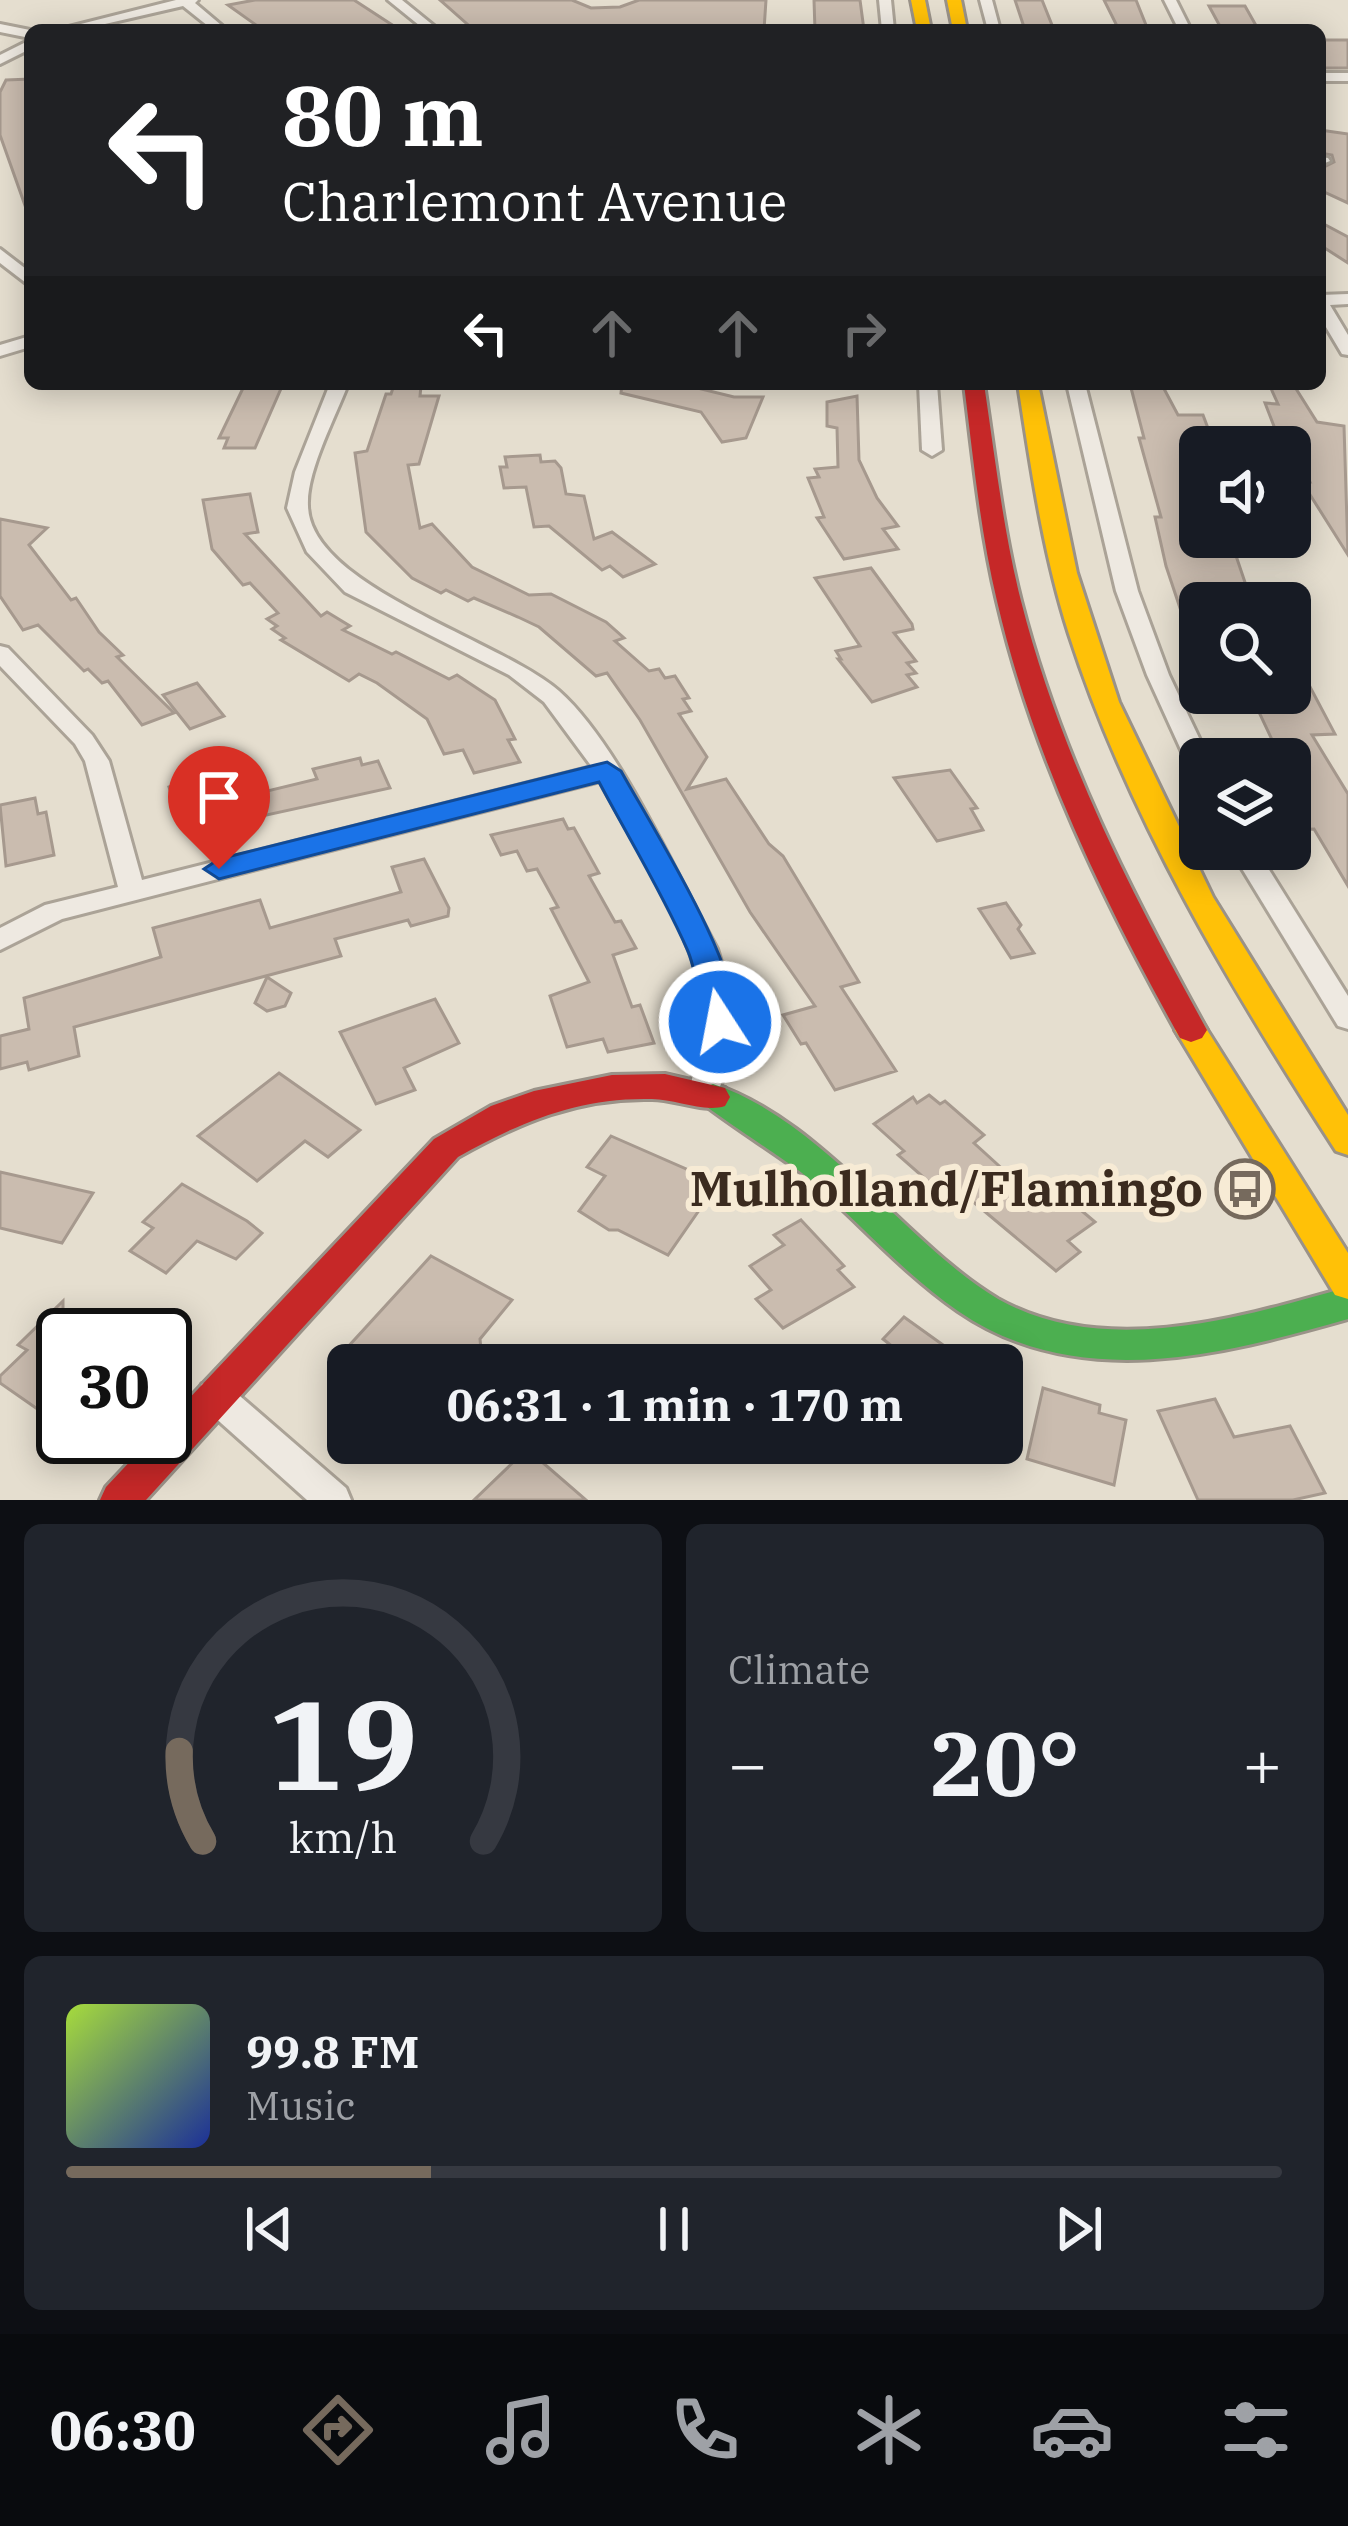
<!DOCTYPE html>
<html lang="en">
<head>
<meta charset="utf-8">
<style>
	:root { --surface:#171b24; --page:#20242c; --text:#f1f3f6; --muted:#9ea1a6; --line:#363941; --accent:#766a5d }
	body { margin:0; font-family:"IBM Plex Serif",serif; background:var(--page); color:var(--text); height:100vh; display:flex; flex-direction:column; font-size:45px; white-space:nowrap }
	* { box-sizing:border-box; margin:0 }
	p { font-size:39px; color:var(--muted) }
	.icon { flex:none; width:66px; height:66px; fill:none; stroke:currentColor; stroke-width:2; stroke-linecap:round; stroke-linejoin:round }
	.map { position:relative; height:1500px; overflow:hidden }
	.details { display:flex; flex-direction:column; gap:24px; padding:24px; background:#0d0f14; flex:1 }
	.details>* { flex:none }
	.top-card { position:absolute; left:24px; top:24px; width:1302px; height:366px; border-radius:18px; box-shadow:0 6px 30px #0003; background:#202124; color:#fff; overflow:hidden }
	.buttons { position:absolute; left:1179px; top:426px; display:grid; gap:24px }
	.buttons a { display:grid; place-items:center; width:132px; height:132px; border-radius:18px; background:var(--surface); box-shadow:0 6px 30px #0003; font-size:60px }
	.speed { position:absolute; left:36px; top:1308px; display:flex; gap:24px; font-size:60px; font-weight:700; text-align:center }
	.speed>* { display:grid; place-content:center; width:156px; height:156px; border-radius:50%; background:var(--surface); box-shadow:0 6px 30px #0003; line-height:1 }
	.speed .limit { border:6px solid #111; border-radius:18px; background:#fff; color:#111 }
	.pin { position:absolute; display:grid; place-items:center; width:102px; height:102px; color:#fff; margin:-123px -51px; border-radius:50% 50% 50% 0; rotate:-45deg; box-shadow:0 0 12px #0007 }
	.pin .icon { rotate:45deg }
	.me { position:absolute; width:132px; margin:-66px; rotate:349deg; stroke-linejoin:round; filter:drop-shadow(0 0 9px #0008) }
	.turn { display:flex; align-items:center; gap:42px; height:252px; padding:0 60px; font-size:54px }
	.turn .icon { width:156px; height:156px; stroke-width:2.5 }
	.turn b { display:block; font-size:84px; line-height:102px }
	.lanes { display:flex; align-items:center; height:114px; padding:0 60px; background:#0003; justify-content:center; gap:60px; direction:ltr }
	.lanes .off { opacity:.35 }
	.big { font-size:90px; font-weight:800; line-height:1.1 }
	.details .widget { flex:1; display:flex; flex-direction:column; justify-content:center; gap:18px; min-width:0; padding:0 42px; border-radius:18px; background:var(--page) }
	.details .dial { align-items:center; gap:0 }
	.dial svg { height:312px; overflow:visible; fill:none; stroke:var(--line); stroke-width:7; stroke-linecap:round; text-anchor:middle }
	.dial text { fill:var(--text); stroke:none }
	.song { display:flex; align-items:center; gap:36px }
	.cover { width:144px; height:144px; border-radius:18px; background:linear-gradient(135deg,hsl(80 70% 55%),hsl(230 70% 35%)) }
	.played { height:12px; border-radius:6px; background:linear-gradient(90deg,var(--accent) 30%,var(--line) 30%) }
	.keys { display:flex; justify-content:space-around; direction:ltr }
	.heat { display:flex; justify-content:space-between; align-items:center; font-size:66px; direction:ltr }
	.details .tiles { flex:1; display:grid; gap:24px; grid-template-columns:1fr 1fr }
	.widget:last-child { grid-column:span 2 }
	.trip { position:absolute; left:327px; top:1344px; width:696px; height:120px; border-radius:18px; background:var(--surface); box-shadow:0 6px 30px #0003; font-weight:800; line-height:120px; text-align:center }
	.menu { display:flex; height:192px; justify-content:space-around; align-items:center; background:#090b0e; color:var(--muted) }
	.menu .icon { width:84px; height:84px }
	.menu .current { color:var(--accent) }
	.menu b { font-size:54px; color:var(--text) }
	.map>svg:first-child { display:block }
</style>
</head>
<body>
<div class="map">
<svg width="1348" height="1500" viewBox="0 0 1348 1500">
	<rect width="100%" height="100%" fill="#e5decf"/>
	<!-- building -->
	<g fill="#cabcaf" stroke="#a6998e" stroke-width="3">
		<path d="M255 0H354L400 30H263L228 5Z"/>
		<path d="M440 0H572L591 8 620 7 639 0H766L764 30H474Z"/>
		<path d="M814 0H860L864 30H815Z"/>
		<path d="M1015 0H1042L1054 30H1025Z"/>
		<path d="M1104 0H1136L1148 30H1119Z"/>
		<path d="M1209 6H1245L1258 29 1222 30Z"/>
		<rect x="1320" y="40" width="28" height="28"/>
		<path d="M30 79V210L27 211 0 135V92L6 80Z"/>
		<path d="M1320 130 1348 134V203L1320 190V169L1334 162 1332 155 1320 153Z"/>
		<path d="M1320 222 1348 237V263L1320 245Z"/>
		<path d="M245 384H283L255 448H224L228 438H219Z"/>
		<path d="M622 384H681L734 397H763L746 438 722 442 701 412 621 393Z"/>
		<path d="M1130 384 1162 385 1178 415H1203L1215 447H1200V540L1231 541 1252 603H1200V655L1196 656 1166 566 1155 517H1161L1139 438H1144Z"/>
		<path d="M1269 384H1293L1317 422 1344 426 1348 555 1302 482H1310L1288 434H1277L1265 403 1278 404Z"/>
		<path d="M394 385 421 386 420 396H439L419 464 408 465 420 528 432 524 472 567 529 595 551 594 606 622 624 638 615 641 649 671 659 669 665 678 675 676 689 698 683 699 691 711 679 714 707 757 687 789 726 779 769 844 783 856 859 982 841 987 896 1071 835 1090 806 1043 801 1044 783 1015 815 1006 750 912 640 720 607 673 596 676 539 627 518 617 474 598 468 601 446 590 441 593 412 578 366 532 355 453 367 451 386 394H391Z"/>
		<path d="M857 396 859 460 877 498 898 526 883 529 898 549 844 559 817 518 824 517 808 478 819 477 815 469 838 467 837 428 827 426V402Z"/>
		<path d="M540 455 541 462 555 461 561 468 566 494 584 496 594 539 612 532 655 564 623 577 610 566 602 570 549 526 534 527 526 487 504 488 500 467H507L505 457Z"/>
		<path d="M250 494 258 532 245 534 321 616 327 612 350 626 343 630 392 654 396 652 449 679 457 675 495 700 515 739 508 740 520 762 474 773 463 750 444 754 427 719 377 683 359 674 349 681 281 640 285 638 272 629 277 626 267 619 278 613 250 583 243 585 212 549 203 500Z"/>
		<path d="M0 519 47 528 29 545 71 600 76 598 99 632 123 655 117 657 174 713 142 725 108 681 102 683 88 669 84 671 38 625 23 630 0 596Z"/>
		<path d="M871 568 912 624 913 629 894 633 916 661 907 663 916 673 907 675 917 687 872 702 838 659H841L836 651 860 646 815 578Z"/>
		<path d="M1290 649 1335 734 1312 735 1348 794V886L1314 829 1290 830V759H1281L1250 693H1290Z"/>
		<path d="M197 683 224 716 190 729 163 695Z"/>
		<path d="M360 758 362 765 378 761 390 788 221 825 211 803 177 811 169 787 232 765 247 796 317 779 313 769Z"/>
		<path d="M950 770 977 808 971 809 983 830 937 841 894 778Z"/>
		<path d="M35 798 38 814 46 812 54 855 6 866 0 805Z"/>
		<path d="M563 819 568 829 574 828 599 873 589 876 615 922 621 921 636 948 613 955 632 1007 640 1005 654 1043 608 1052 603 1039 567 1047 550 996 589 982 551 909 558 907 537 869 527 871 517 851 501 855 491 835Z"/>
		<path d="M424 859 449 908 448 916 411 926 408 920 335 939 341 956 74 1027 79 1056 29 1070 27 1062 0 1069V1036L29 1029 24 998 161 957 153 928 260 900 270 928 401 892 392 867Z"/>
		<path d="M1006 903 1021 925 1018 929 1034 953 1011 958 979 909Z"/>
		<path d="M267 977 291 993 285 1006 267 1011 255 1003Z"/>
		<path d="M435 999 459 1043 404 1068 415 1090 376 1104 340 1032Z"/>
		<path d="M279 1073 360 1130 328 1157 305 1141 257 1181 198 1136Z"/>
		<path d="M929 1095 940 1104 945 1101 984 1135 974 1143 1008 1174 1015 1170 1040 1192 1050 1184 1095 1222 1068 1241 1080 1252 1056 1271 941 1175 930 1183 898 1155 904 1151 874 1124 913 1097 917 1103Z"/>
		<path d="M611 1136 718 1183 668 1255 618 1230H609L579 1211 605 1176 587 1167Z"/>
		<path d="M0 1172 93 1193 62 1243 0 1228Z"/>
		<path d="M182 1184 247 1221 262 1233 236 1259 197 1241 166 1273 130 1251 153 1228 143 1222Z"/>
		<path d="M801 1220 844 1266 838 1270 854 1287 783 1328 756 1299 771 1290 750 1266 784 1245 774 1235Z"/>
		<path d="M431 1256 512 1300 480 1339 481 1350 468 1354 459 1365H373L346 1349Z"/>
		<path d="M63 1301V1315L92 1335H63V1380L36 1408 0 1383V1376L27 1350 18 1345Z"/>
		<path d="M904 1317 971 1365H876L893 1347 883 1339Z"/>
		<path d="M1043 1388 1100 1405 1099 1413 1126 1420 1114 1485 1027 1459Z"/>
		<path d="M1215 1399 1234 1437 1290 1426 1325 1493 1293 1500H1198L1158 1411Z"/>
		<path d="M527 1449 586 1500H474Z"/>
	</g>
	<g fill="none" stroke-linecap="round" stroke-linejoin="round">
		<defs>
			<g id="street">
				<path d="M176 0H198L195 3 227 30H213L183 6 79 30H57Z"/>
				<path d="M388 0H402L439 30H425Z"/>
				<path d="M879 0H891L894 30H882Z"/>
				<path d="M980 0H992L1000 30H988Z"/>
				<path d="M1164 0H1176L1191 30H1179Z"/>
				<path d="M0 24 30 30V38L0 32Z"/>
				<path d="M30 40V49L0 64V55Z"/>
				<rect x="1320" y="73" width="28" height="8"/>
				<path d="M1320 157 1328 158 1330 161 1320 165Z"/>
				<path d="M0 249 30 272V286L0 263Z"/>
				<path d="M1348 294V304L1330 305 1348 335V355L1342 354 1320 317V295Z"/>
				<path d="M30 336V347L0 356V345Z"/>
				<path d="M330 384H348C336 416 306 472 308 506 310 587 501 640 559 691 619 744 677 876 717 949 733 995 738 1055 714 1100L704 1103 694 1100 689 1092C696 1062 704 1031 702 1000 697 939 630 838 600 781L62 919 0 950V928L45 905 118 887 85 761 75 744 0 666V646L8 648 92 735 109 761 142 880 592 767 544 702 509 675 345 592 307 552 287 508 295 472Z"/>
				<path d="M919 384H937L942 450 932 456 922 450Z"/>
				<path d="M1067 384H1085L1138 591 1169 675 1209 759H1200V773L1188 765 1147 675 1116 591Z"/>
				<path d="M1230 849H1256L1348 996V1029L1338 1026Z"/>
				<path d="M214 1380 226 1384 346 1488 351 1500H307L202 1406 197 1395 202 1384Z"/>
			</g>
			<path id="fast" d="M713 1084C774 1104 824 1150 871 1193 912 1229 951 1271 998 1299 1104 1359 1239 1318 1348 1287V1319C1221 1355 1077 1393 958 1311 903 1273 858 1221 807 1177 788 1161 701 1106 696 1097L701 1088Z"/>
			<g id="slow">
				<path d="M911 0H925L931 30H917Z"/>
				<path d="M947 0H961L967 30H953Z"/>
				<path d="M1018 384H1038L1077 573 1119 702 1213 897 1348 1115V1155L1336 1151C1231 988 1129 820 1069 634 1043 553 1031 468 1018 384Z"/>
				<path d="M1191 1018 1202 1022 1348 1253V1299L1335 1295 1180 1038 1175 1030 1180 1022Z"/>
			</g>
			<g id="jam">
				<path d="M964 384H984C995 457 1003 530 1021 601 1060 754 1131 893 1207 1030L1202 1038 1191 1042 1180 1038C1103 900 1033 756 997 601 980 530 973 456 964 384Z"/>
				<path d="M665 1074 725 1088 730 1097 725 1106C704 1113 675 1099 652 1099 579 1097 520 1122 458 1157L146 1500H100L106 1487 153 1437H165V1424L434 1139 491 1106 534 1091 612 1075Z"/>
			</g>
		</defs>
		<!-- street casing -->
		<use href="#street" stroke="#aba397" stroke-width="6"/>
		<!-- fast casing -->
		<use href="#fast" stroke="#9a9288" stroke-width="6"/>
		<!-- slow casing -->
		<use href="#slow" stroke="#9a9288" stroke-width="6"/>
		<!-- jam casing -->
		<use href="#jam" stroke="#9a9288" stroke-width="6"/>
		<!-- street -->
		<use href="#street" fill="#eee9e1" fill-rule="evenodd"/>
		<!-- fast -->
		<use href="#fast" fill="#4caf50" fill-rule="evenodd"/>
		<!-- slow -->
		<use href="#slow" fill="#ffc107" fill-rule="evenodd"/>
		<!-- jam -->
		<use href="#jam" fill="#c62828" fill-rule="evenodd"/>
	</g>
	<!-- route -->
	<path fill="#1a73e8" stroke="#114b97" stroke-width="3" d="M607 762 621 771C646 817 755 988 731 1030H709C697 1010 699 975 687 949 662 892 628 837 599 782L219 879 204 869 219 859Z"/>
	<!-- icons -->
	<defs>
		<symbol id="bus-ring" viewBox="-11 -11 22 22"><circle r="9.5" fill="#f7ebd5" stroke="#766a5d" stroke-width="1.5"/><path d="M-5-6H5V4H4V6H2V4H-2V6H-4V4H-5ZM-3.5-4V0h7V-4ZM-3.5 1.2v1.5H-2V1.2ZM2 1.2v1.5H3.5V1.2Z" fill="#766a5d"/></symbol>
	</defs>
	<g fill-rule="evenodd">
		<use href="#bus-ring" x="1212" y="1156" width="66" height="66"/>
	</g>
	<g text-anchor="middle" stroke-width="12" stroke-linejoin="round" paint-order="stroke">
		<!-- near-poi labels -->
		<g font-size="48" font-weight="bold" fill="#3b2b1f" stroke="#f7ebd5" text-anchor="end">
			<text x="1203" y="1206">Mulholland/Flamingo</text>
		</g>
	</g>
</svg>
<div class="buttons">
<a><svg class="icon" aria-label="sound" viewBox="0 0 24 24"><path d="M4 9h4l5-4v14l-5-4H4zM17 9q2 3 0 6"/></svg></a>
<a><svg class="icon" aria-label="search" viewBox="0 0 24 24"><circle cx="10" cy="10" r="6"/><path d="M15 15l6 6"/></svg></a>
<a><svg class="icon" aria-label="layers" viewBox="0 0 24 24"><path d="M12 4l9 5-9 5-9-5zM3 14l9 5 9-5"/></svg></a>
</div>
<div class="speed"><div class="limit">30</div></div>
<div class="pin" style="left:219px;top:869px;background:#d93025"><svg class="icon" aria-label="arrive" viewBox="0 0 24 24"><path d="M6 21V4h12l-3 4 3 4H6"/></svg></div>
<svg class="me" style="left:720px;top:1022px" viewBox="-20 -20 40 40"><circle r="17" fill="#1a73e8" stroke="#fff" stroke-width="3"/><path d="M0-11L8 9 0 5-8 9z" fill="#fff"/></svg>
<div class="trip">06:31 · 1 min · 170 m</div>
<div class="top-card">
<div class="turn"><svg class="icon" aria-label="left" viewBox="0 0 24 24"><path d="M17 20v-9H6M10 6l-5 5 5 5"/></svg><div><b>80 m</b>Charlemont Avenue</div></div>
<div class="lanes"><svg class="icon" aria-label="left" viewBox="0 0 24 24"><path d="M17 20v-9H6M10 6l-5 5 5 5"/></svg><svg class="icon off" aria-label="ahead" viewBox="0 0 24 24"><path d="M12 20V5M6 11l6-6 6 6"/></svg><svg class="icon off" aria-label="ahead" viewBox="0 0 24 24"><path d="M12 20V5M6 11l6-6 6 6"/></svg><svg class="icon off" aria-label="right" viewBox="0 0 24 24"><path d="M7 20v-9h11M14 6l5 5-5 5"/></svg></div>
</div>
</div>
<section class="details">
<div class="tiles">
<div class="widget dial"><svg viewBox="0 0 100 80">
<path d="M14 69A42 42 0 1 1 86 69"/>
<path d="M14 69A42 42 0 0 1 8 46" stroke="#766a5d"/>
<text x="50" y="56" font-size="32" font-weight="700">19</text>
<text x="50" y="72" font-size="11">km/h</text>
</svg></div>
<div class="widget"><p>Climate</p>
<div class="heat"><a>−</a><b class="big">20°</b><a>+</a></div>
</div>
<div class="widget">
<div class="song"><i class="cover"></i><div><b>99.8 FM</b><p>Music</p></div></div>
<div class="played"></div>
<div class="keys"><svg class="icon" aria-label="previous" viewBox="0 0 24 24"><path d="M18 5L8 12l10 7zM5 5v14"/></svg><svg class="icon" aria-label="pause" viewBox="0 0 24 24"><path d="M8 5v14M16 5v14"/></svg><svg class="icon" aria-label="next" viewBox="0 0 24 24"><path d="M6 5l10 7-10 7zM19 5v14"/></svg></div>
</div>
</div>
</section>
<nav class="menu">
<b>06:30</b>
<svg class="icon current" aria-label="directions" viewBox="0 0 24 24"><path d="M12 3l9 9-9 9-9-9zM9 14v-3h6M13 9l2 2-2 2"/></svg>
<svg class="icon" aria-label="music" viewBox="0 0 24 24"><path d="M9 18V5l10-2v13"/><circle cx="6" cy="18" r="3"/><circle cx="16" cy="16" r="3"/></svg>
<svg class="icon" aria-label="phone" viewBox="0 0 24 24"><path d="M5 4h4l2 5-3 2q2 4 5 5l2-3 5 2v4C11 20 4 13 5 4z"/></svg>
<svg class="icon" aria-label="climate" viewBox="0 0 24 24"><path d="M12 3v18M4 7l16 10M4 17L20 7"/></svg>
<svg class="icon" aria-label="car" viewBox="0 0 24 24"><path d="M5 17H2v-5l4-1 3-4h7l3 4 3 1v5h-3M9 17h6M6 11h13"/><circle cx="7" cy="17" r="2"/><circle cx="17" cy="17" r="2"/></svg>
<svg class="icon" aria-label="filters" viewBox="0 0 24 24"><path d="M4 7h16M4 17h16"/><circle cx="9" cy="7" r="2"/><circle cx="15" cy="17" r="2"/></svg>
</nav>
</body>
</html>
